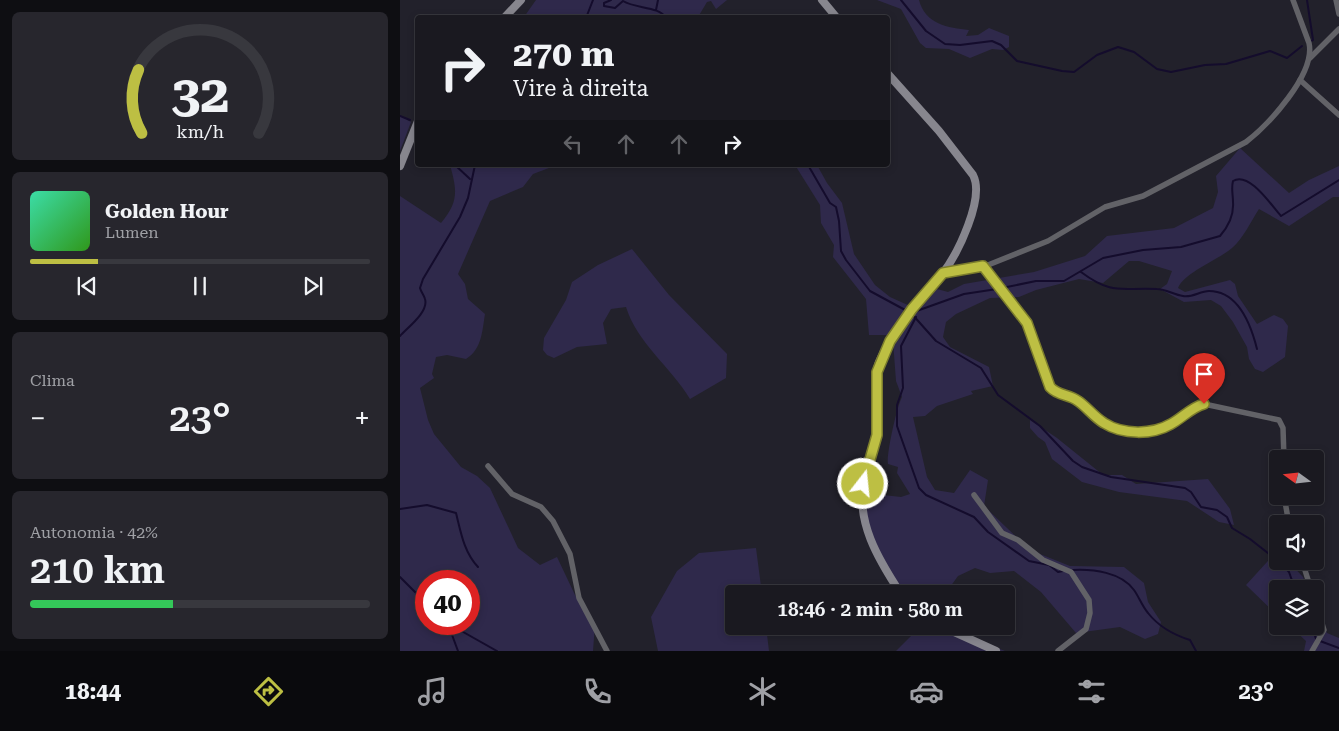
<!DOCTYPE html>
<html lang="pt">
<head>
<meta charset="utf-8">
<style>
	:root { --surface:#1a1920; --page:#27262d; --text:#f1f3f6; --muted:#9fa0a5; --line:#38383e; --accent:#bdbf43 }
	body { margin:0; font-family:"Roboto Serif",serif; background:var(--page); color:var(--text); height:100vh; display:flex; flex-direction:column; font-size:19px; white-space:nowrap }
	* { box-sizing:border-box; margin:0 }
	p { font-size:16px; color:var(--muted) }
	.icon { flex:none; width:28px; height:28px; fill:none; stroke:currentColor; stroke-width:2; stroke-linecap:round; stroke-linejoin:round }
	.map { position:relative; flex:1; overflow:hidden }
	.side { display:flex; flex-direction:column; gap:12px; padding:12px; background:#0e0e12; width:400px }
	.side>* { flex:none }
	.guide { position:absolute; left:15px; top:15px; width:475px; height:152px; border-radius:5px; box-shadow:0 2px 8px #0003,0 0 0 1px var(--line); background:#1a1920; color:var(--text); overflow:hidden }
	.needle { width:32px; rotate:285deg }
	.buttons { position:absolute; left:869px; top:450px; display:grid; gap:10px }
	.buttons a { display:grid; place-items:center; width:55px; height:55px; border-radius:5px; background:var(--surface); box-shadow:0 2px 8px #0003,0 0 0 1px var(--line); font-size:25px }
	.speed { position:absolute; left:15px; top:570px; display:flex; gap:10px; font-size:25px; font-weight:700; text-align:center }
	.speed>* { display:grid; place-content:center; width:65px; height:65px; border-radius:50%; background:var(--surface); box-shadow:0 2px 8px #0003,0 0 0 1px var(--line); line-height:1 }
	.speed .limit { border:8px solid #d22; background:#fff; color:#111 }
	.pin { position:absolute; display:grid; place-items:center; width:42px; height:42px; color:#fff; margin:-51px -21px; border-radius:50% 50% 50% 0; rotate:-45deg; box-shadow:0 0 5px #0007 }
	.pin .icon { rotate:45deg }
	.me { position:absolute; width:55px; margin:-28px; rotate:16deg; stroke-linejoin:round; filter:drop-shadow(0 0 4px #0008) }
	.turn { display:flex; align-items:center; gap:18px; height:105px; padding:0 15px; font-size:22px }
	.turn .icon { width:65px; height:65px; stroke-width:2.5 }
	.turn b { display:block; font-size:35px; line-height:42px }
	.lanes { display:flex; align-items:center; height:48px; padding:0 15px; background:#0003; justify-content:center; gap:25px; direction:ltr }
	.lanes .off { opacity:.35 }
	.big { font-size:38px; font-weight:600; line-height:1.1 }
	.side .card { flex:1; display:flex; flex-direction:column; justify-content:center; gap:8px; min-width:0; padding:0 18px; border-radius:8px; background:var(--page) }
	.side .dial { align-items:center; gap:0 }
	.dial svg { height:130px; overflow:visible; fill:none; stroke:var(--line); stroke-width:7; stroke-linecap:round; text-anchor:middle }
	.dial text { fill:var(--text); stroke:none }
	.song { display:flex; align-items:center; gap:15px }
	.cover { width:60px; height:60px; border-radius:8px; background:linear-gradient(135deg,hsl(160 70% 55%),hsl(110 70% 35%)) }
	.played { height:5px; border-radius:2px; background:linear-gradient(90deg,var(--accent) 20%,var(--line) 20%) }
	.keys { display:flex; justify-content:space-around; direction:ltr }
	.heat { display:flex; justify-content:space-between; align-items:center; font-size:28px; direction:ltr }
	.charge { height:8px; border-radius:4px; background:linear-gradient(90deg,#34c759 42%,var(--line) 0) }
	.trip { position:absolute; left:325px; top:585px; width:290px; height:50px; border-radius:5px; background:var(--surface); box-shadow:0 2px 8px #0003,0 0 0 1px var(--line); font-weight:600; line-height:50px; text-align:center }
	.tabs { display:flex; height:80px; justify-content:space-around; align-items:center; background:#0a0a0d; color:var(--muted) }
	.tabs .icon { width:35px; height:35px }
	.tabs .active { color:var(--accent) }
	.tabs b { font-size:22px; color:var(--text) }
	main { display:flex; flex:1; min-height:0 }
	.map>svg:first-child { display:block }
</style>
</head>
<body>
<main>
<section class="side">
<div class="card dial"><svg viewBox="0 0 100 80">
<path d="M14 69A42 42 0 1 1 86 69"/>
<path d="M14 69A42 42 0 0 1 12 30" stroke="#bdbf43"/>
<text x="50" y="56" font-size="32" font-weight="700">32</text>
<text x="50" y="72" font-size="11">km/h</text>
</svg></div>
<div class="card">
<div class="song"><i class="cover"></i><div><b>Golden Hour</b><p>Lumen</p></div></div>
<div class="played"></div>
<div class="keys"><svg class="icon" aria-label="previous" viewBox="0 0 24 24"><path d="M18 5L8 12l10 7zM5 5v14"/></svg><svg class="icon" aria-label="pause" viewBox="0 0 24 24"><path d="M8 5v14M16 5v14"/></svg><svg class="icon" aria-label="next" viewBox="0 0 24 24"><path d="M6 5l10 7-10 7zM19 5v14"/></svg></div>
</div>
<div class="card"><p>Clima</p>
<div class="heat"><a>−</a><b class="big">23°</b><a>+</a></div>
</div>
<div class="card"><p>Autonomia · 42%</p><b class="big">210 km</b><div class="charge"></div></div>
</section>
<div class="map">
<svg width="939" height="651" viewBox="0 0 939 651">
	<rect width="100%" height="100%" fill="#22212b"/>
	<!-- green -->
	<g fill="#2f294b" fill-rule="evenodd">
		<path d="M136 0H327L316 9 311 1 307 2 298 17H124Z"/>
		<path d="M477 0H519C525 24 548 28 569 30L566 36 578 35 589 28 609 36V47L603 50 592 49 570 58 549 49 526 48 520 43 501 9Z"/>
		<path d="M0 116 11 122 0 151Z"/>
		<path d="M840 148 889 193 909 180 939 166V197H933L889 226 859 209C851 221 843 239 832 248 818 260 785 272 778 288L785 292 830 280 835 284 838 296 857 324 874 315 883 319 888 326 885 357 863 372 855 369 849 359 847 347 833 322 821 306 811 300 784 302 760 289 767 284 772 271 739 261H729L703 283 679 279 636 290 619 297 590 298 556 314 546 322 543 337 550 347 589 367 593 386 571 391 573 394 537 406 525 416 513 417 527 477 535 490 554 493 570 470 588 480 584 506 630 550 670 566 724 567 744 583 748 602 761 622 758 634 745 639 720 627 676 633 641 592 614 571 590 573 575 568 558 576 545 594H502C485 563 457 529 457 492L501 497 510 494 497 473 498 467 488 464C486 455 497 406 502 397L496 381 493 341 491 335H469L466 299 433 257 434 245 421 223 420 205 395 165H417L427 183 442 203 454 254 475 285 490 297 510 306 537 289 548 292 564 284 634 272 685 256 707 236 774 228 813 208 818 192 816 176Z"/>
		<path d="M50 165H157L133 174 123 187 90 201 58 274 65 284 68 299 85 314C82 332 82 349 66 359L47 355 36 357 32 374 34 378 20 388 28 420 34 434 61 467 77 476 90 488 118 548 140 565 157 557 175 595 195 624 193 651H0V196L41 223C59 202 57 190 50 165ZM26 581H69V624H26Z"/>
		<path d="M232 249 269 295 327 354 326 378 290 399C271 367 237 343 226 307L211 309 203 323 207 344 177 347 154 358 147 355 143 350 144 338 166 300 172 282 198 265Z"/>
		<path d="M630 420 657 438 703 475H722L736 484 808 479 830 509 834 525 819 522 787 501 719 492 682 482 652 459 645 442 638 437 630 428Z"/>
		<path d="M356 548 362 594H334V626H366L369 651H258L251 617 277 571 299 553Z"/>
		<path d="M877 551 878 561H888L903 577 908 589H878L877 615 846 585Z"/>
		<path d="M915 605 927 633 939 638V651H904L906 641 890 626H915Z"/>
		<path d="M521 626H542L605 651H496Z"/>
	</g>
	<g fill="none" stroke-linecap="round" stroke-linejoin="round">
		<!-- stream -->
		<g stroke="#140c2c" stroke-width="2">
			<path d="M211 0 204 3V6L215 8 223 1C236 9 259 6 266 18"/>
			<path d="M501 0 526 31 545 44 560 45 592 41 601 45 617 61 662 71 674 72 697 55 718 47 734 52 757 69 771 72 805 65 826 64 870 51 887 58 902 46"/>
			<path d="M907 0 913 40 910 42"/>
			<path d="M256 10 258 0"/>
			<path d="M186 18 193 0"/>
			<path d="M0 116 10 120"/>
			<path d="M55 165 70 179"/>
			<path d="M408 165 430 203 436 207 439 221 441 251 446 260 470 291 507 311"/>
			<path d="M681 272C713 296 722 287 757 289 766 289 774 295 783 296 792 298 800 291 809 291 838 291 851 325 857 349"/>
			<path d="M602 288 636 281H664L703 258 743 250 781 247 820 236C828 227 834 215 833 202 833 194 831 189 833 181 849 171 871 205 881 216L939 180"/>
			<path d="M511 313 536 341 581 368 598 395 640 426 673 461 682 467 711 477 785 488 791 492 801 507 817 510 827 517 832 528 850 539 883 565 889 572 895 589"/>
			<path d="M511 313 564 294 597 289"/>
			<path d="M516 317 501 346 503 388 497 405V426L519 488 526 495 574 517 588 532 629 561 649 565 658 572 663 571"/>
			<path d="M0 336C7 328 29 312 25 299 24 295 21 292 20 288L23 279 60 217 68 198 75 165"/>
			<path d="M0 509 27 505 56 513C61 533 64 552 78 567"/>
			<path d="M673 570C693 569 721 572 734 590 739 597 742 606 748 613 759 627 774 635 790 640L796 651"/>
			<path d="M0 577 26 603"/>
			<path d="M48 624 58 651"/>
			<path d="M49 624 97 651"/>
			<path d="M912 626 916 639"/>
			<path d="M920 641 939 648"/>
		</g>
		<!-- street -->
		<g stroke="#626267" stroke-width="5.5">
			<path d="M936 0 939 14"/>
			<path d="M910 58 939 29"/>
			<path d="M900 80 939 115"/>
			<path d="M583 267 627 323 650 387 656 392 677 400 706 424 740 432 767 426 804 404 879 420 883 428 884 459"/>
			<path d="M543 273 583 267 648 241 705 207 743 196 846 142C868 125 916 74 909 43L893 0"/>
			<path d="M88 466 112 494 141 507 153 521 170 554 179 598 207 651"/>
			<path d="M574 495 602 533 618 540 643 560 671 572 689 600 690 613 686 629 658 651"/>
			<path d="M884 496 889 524"/>
			<path d="M902 561 911 589"/>
			<path d="M912 651 924 630 915 600"/>
		</g>
		<!-- secondary -->
		<g stroke="#87868e" stroke-width="8">
			<path d="M422 0 437 18"/>
			<path d="M104 18 121 0"/>
			<path d="M488 74 539 131 573 175C585 198 558 253 543 273 539 279 532 284 527 290 509 312 490 336 479 362 471 383 478 408 477 430 476 447 468 462 464 478 455 521 478 559 501 594"/>
			<path d="M0 166 18 121"/>
			<path d="M541 626 596 651"/>
		</g>
	</g>
	<g fill="none" stroke-linecap="round" stroke-linejoin="round">
		<defs>
			<path id="route" d="M463 484 477 435V372L490 341 512 309 543 273 583 266 627 323 650 387C658 396 669 394 678 401 687 407 694 417 704 423 723 435 752 435 771 424 782 418 792 407 804 404"/>
		</defs>
		<!-- route casing -->
		<use href="#route" stroke="#7b7c2c" stroke-width="12"/>
		<!-- route -->
		<use href="#route" stroke="#bdbf43" stroke-width="9"/>
	</g>
</svg>
<div class="buttons">
<a><svg class="needle" viewBox="-14 -14 28 28"><path d="M0-13l5 13h-10z" fill="#e53935"/><path d="M0 13l5-13h-10z" fill="#9fa0a5"/></svg></a>
<a><svg class="icon" aria-label="sound" viewBox="0 0 24 24"><path d="M4 9h4l5-4v14l-5-4H4zM17 9q2 3 0 6"/></svg></a>
<a><svg class="icon" aria-label="layers" viewBox="0 0 24 24"><path d="M12 4l9 5-9 5-9-5zM3 14l9 5 9-5"/></svg></a>
</div>
<div class="speed"><div class="limit">40</div></div>
<div class="pin" style="left:804px;top:404px;background:#d93025"><svg class="icon" aria-label="arrive" viewBox="0 0 24 24"><path d="M6 21V4h12l-3 4 3 4H6"/></svg></div>
<svg class="me" style="left:463px;top:484px" viewBox="-20 -20 40 40"><circle r="17" fill="#bdbf43" stroke="#fff" stroke-width="3"/><path d="M0-11L8 9 0 5-8 9z" fill="#fff"/></svg>
<div class="trip">18:46 · 2 min · 580 m</div>
<div class="guide">
<div class="turn"><svg class="icon" aria-label="right" viewBox="0 0 24 24"><path d="M7 20v-9h11M14 6l5 5-5 5"/></svg><div><b>270 m</b>Vire à direita</div></div>
<div class="lanes"><svg class="icon off" aria-label="left" viewBox="0 0 24 24"><path d="M17 20v-9H6M10 6l-5 5 5 5"/></svg><svg class="icon off" aria-label="ahead" viewBox="0 0 24 24"><path d="M12 20V5M6 11l6-6 6 6"/></svg><svg class="icon off" aria-label="ahead" viewBox="0 0 24 24"><path d="M12 20V5M6 11l6-6 6 6"/></svg><svg class="icon" aria-label="right" viewBox="0 0 24 24"><path d="M7 20v-9h11M14 6l5 5-5 5"/></svg></div>
</div>
</div>
</main>
<nav class="tabs">
<b>18:44</b>
<svg class="icon active" aria-label="directions" viewBox="0 0 24 24"><path d="M12 3l9 9-9 9-9-9zM9 14v-3h6M13 9l2 2-2 2"/></svg>
<svg class="icon" aria-label="music" viewBox="0 0 24 24"><path d="M9 18V5l10-2v13"/><circle cx="6" cy="18" r="3"/><circle cx="16" cy="16" r="3"/></svg>
<svg class="icon" aria-label="phone" viewBox="0 0 24 24"><path d="M5 4h4l2 5-3 2q2 4 5 5l2-3 5 2v4C11 20 4 13 5 4z"/></svg>
<svg class="icon" aria-label="climate" viewBox="0 0 24 24"><path d="M12 3v18M4 7l16 10M4 17L20 7"/></svg>
<svg class="icon" aria-label="car" viewBox="0 0 24 24"><path d="M5 17H2v-5l4-1 3-4h7l3 4 3 1v5h-3M9 17h6M6 11h13"/><circle cx="7" cy="17" r="2"/><circle cx="17" cy="17" r="2"/></svg>
<svg class="icon" aria-label="filters" viewBox="0 0 24 24"><path d="M4 7h16M4 17h16"/><circle cx="9" cy="7" r="2"/><circle cx="15" cy="17" r="2"/></svg>
<b>23°</b>
</nav>
</body>
</html>
